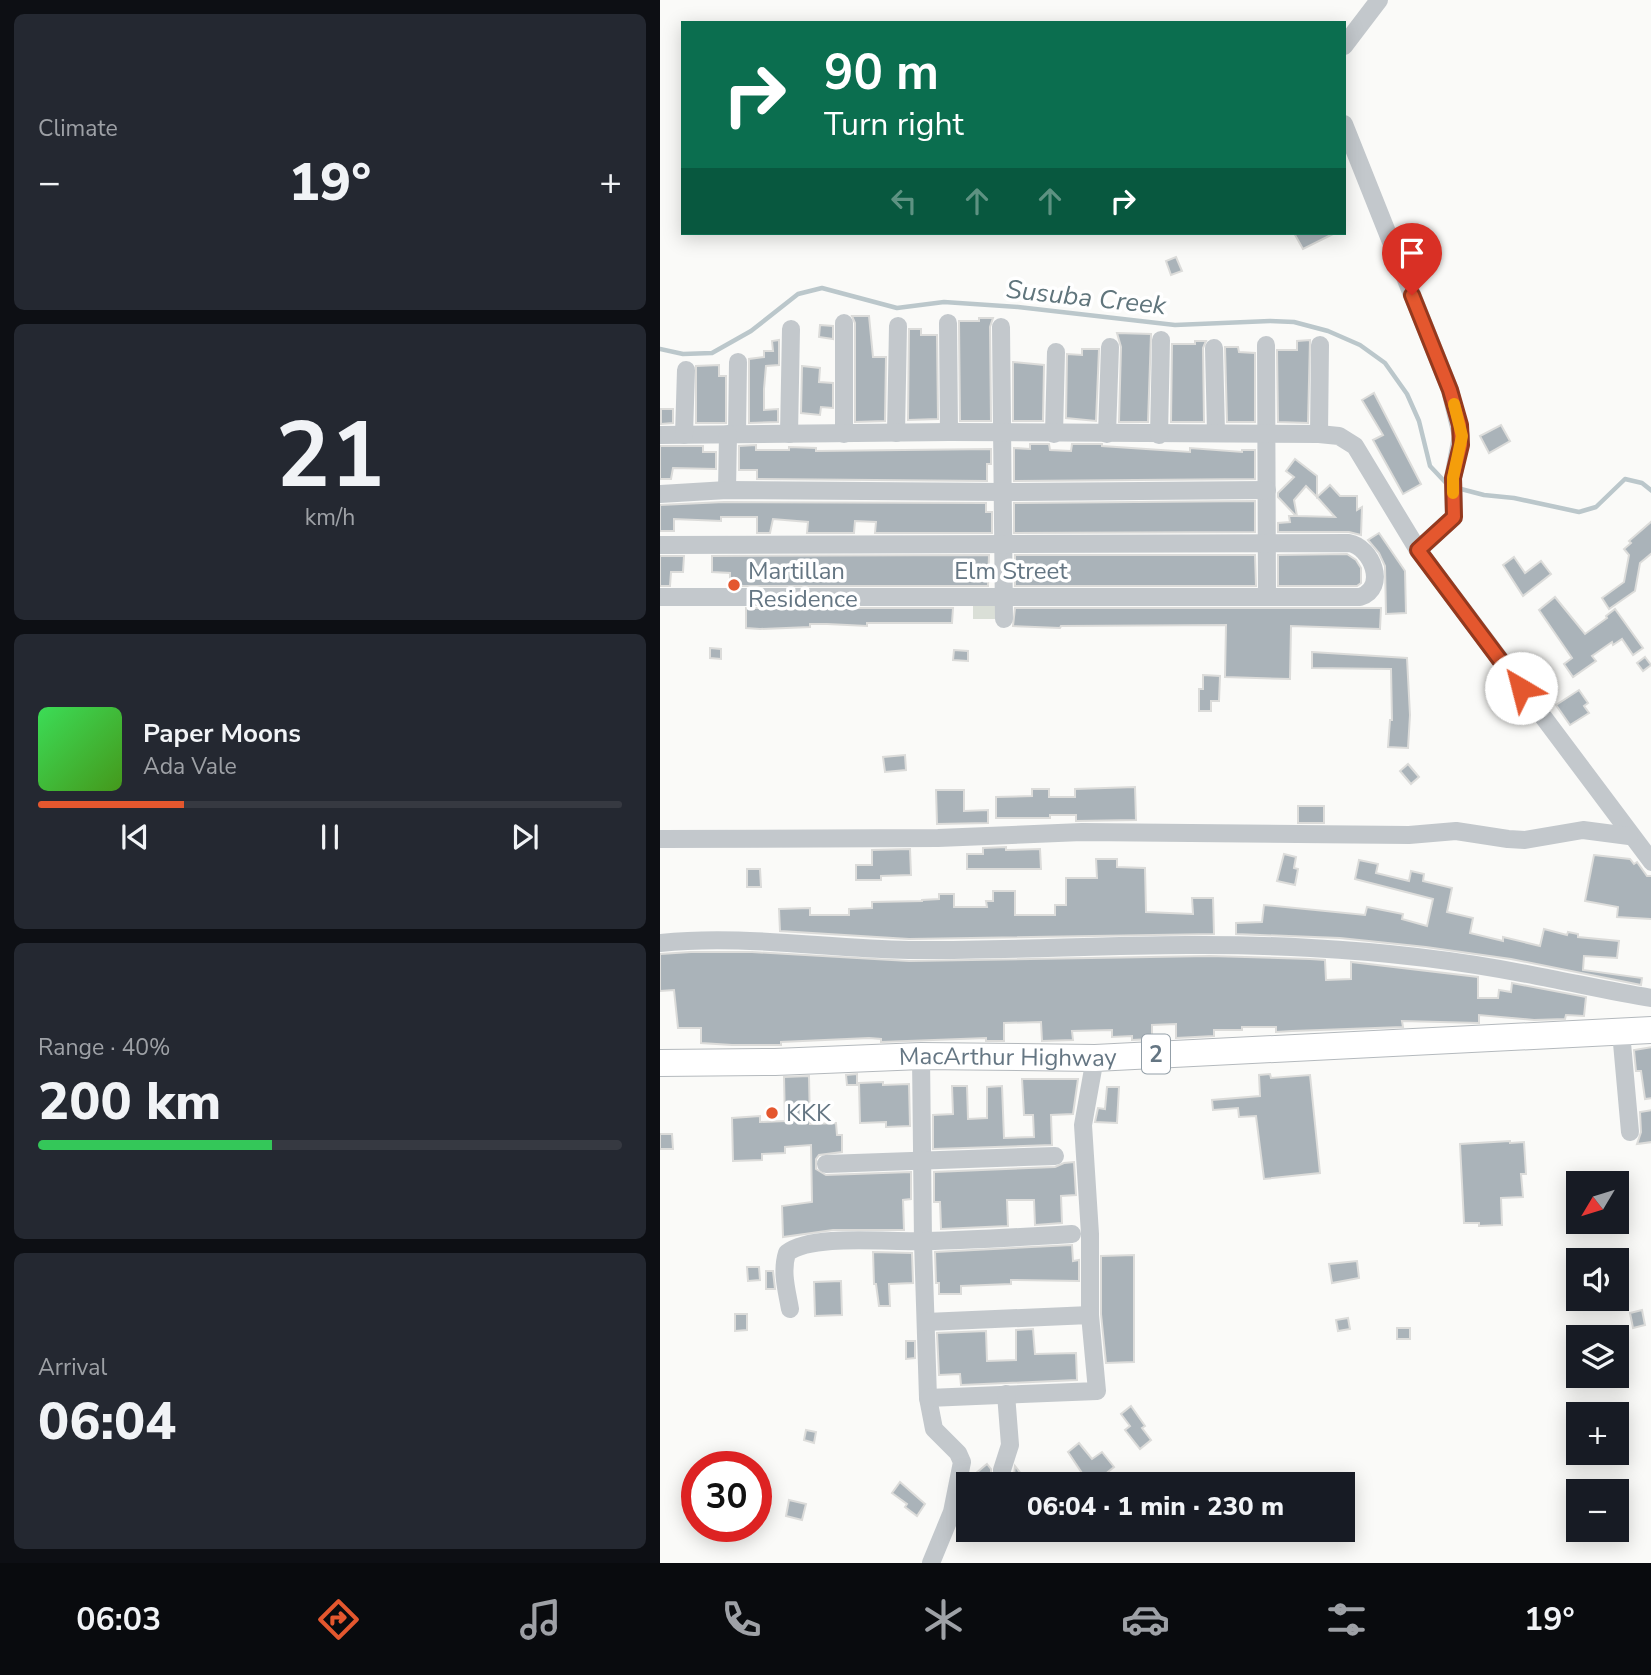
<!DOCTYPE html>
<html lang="en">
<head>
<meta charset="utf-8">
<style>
	:root { --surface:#171b24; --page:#242831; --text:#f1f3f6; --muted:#9ea1a6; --line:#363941; --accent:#e4572e }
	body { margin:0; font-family:"Nunito Sans",sans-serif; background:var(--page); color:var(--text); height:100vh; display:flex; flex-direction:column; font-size:26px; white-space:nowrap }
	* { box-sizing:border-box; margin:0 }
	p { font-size:23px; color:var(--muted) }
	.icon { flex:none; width:38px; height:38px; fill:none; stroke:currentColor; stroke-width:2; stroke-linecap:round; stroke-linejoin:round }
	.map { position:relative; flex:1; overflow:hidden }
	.sheet { display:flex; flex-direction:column; gap:14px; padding:14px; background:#0d0f14; width:660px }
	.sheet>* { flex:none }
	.banner { position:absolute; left:21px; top:21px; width:665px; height:214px; border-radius:0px; box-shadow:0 4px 18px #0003; background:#0b6e4f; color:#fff; overflow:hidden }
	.needle { width:46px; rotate:232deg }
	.buttons { position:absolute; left:906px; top:1171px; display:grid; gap:14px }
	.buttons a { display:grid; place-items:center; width:63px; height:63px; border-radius:0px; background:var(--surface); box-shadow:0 4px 18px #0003; font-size:35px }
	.speed { position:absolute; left:21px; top:1451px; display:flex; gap:14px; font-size:35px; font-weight:700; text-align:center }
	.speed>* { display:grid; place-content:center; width:91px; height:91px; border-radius:50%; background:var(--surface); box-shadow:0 4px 18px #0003; line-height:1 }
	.speed .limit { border:10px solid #d22; background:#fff; color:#111 }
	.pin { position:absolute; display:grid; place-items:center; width:60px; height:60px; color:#fff; margin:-72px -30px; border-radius:50% 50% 50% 0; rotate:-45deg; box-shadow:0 0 7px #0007 }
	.pin .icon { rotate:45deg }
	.me { position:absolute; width:77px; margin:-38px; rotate:323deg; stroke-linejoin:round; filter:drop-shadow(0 0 5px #0008) }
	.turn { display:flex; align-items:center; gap:24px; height:147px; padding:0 28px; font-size:32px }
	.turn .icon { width:91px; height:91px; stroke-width:2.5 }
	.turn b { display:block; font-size:49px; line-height:60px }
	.lanes { display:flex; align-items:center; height:66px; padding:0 28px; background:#0003; justify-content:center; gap:35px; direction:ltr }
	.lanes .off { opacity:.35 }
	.big { font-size:52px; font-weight:800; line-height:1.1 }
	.sheet .card { flex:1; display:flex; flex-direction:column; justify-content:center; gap:10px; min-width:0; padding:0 24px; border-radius:10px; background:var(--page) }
	.sheet .dial { align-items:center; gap:0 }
	.dial b { font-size:91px; line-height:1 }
	.song { display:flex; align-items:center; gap:21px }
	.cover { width:84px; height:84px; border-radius:10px; background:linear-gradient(135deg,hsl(130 70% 55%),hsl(100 70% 35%)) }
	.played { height:7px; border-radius:4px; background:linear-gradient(90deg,var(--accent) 25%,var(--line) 25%) }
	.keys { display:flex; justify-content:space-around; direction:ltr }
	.heat { display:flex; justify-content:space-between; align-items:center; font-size:38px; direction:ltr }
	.charge { height:10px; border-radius:5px; background:linear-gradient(90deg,#34c759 40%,var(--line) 0) }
	.trip { position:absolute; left:296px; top:1472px; width:399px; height:70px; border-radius:0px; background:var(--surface); box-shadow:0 4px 18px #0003; font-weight:800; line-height:70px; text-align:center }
	.dock { display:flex; height:112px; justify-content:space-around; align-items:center; background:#090b0e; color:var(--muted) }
	.dock .icon { width:49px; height:49px }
	.dock .current { color:var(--accent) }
	.dock b { font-size:32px; color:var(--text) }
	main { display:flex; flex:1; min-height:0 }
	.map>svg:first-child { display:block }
</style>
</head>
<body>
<main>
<section class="sheet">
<div class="card"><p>Climate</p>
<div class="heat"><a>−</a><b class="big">19°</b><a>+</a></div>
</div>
<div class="card dial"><b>21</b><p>km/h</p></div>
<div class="card">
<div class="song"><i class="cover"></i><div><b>Paper Moons</b><p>Ada Vale</p></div></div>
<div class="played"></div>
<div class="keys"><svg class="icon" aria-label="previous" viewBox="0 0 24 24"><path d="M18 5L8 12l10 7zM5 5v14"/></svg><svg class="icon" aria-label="pause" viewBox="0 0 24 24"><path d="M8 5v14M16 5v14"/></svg><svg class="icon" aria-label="next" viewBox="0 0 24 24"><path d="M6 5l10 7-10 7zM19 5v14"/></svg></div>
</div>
<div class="card"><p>Range · 40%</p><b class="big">200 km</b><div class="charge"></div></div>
<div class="card"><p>Arrival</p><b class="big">06:04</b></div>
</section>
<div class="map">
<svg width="992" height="1563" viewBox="0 0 992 1563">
	<rect width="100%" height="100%" fill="#fafaf8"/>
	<!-- green -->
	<rect fill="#dadfd7" x="313" y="599" width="26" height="20"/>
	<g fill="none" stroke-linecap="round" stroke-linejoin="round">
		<!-- stream -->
		<g stroke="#bbc7cb" stroke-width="4.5">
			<path d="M0 349 23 354 52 353 91 331 138 294 162 288 237 308 284 302 358 307 515 325 610 321 634 322 668 331 700 345 725 363 747 394 759 421 770 466 786 483"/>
			<path d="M801 489 824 495 854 498 919 512 936 507 965 479 982 483 992 491"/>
		</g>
	</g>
	<!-- building -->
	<g fill="#aab3b9" stroke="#dcdcda" stroke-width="2" fill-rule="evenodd">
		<path d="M634 233H675L643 249Z"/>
		<path d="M516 257 522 271 511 275 506 261Z"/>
		<path d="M192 316H209L213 357H226L225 421 195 422V323Z"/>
		<path d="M319 318H333L330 327 331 421H300L299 321H319Z"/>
		<path d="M160 325 173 326V339L159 337Z"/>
		<path d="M249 329H261V335H277L278 419 248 420Z"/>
		<path d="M457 333 491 334 488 422H459L461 347Z"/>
		<path d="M119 340V365L106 366 104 389V410L118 409V422L89 423V359L104 357V351H113L112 341Z"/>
		<path d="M650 340 648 423 618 422 617 350H637V341Z"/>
		<path d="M535 341H546L543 348 544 422H511L512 344H535Z"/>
		<path d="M565 347H578L579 352 595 353V422H567Z"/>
		<path d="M422 349H439L436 421 406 418 407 354 422 355Z"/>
		<path d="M353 362 384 365 383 421H353Z"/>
		<path d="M59 365V376H66V423H36V366Z"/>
		<path d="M142 366 160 368 159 382 173 383V408L161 407 160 415 141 413Z"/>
		<path d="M714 393 761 484 743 494 713 440 723 435 702 400Z"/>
		<path d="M1 409H13V423L1 424Z"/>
		<path d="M841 425 850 441 829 453 820 436Z"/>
		<path d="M370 444H389L390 450 411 451 412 444H442V446L530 452V448L582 452V450H595V479L354 481V448L370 449Z"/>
		<path d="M96 445V450H129V447L156 448V451L331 449V464H327V481L97 479V470H79V446Z"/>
		<path d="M0 446H43V452H56V469L13 468 11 479H0Z"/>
		<path d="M635 459 657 476V497L670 485 680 496H697V510L702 507 701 535 689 532H618V523L630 522 629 516H636L618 497V493L634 477 626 471ZM646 486 657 497 675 517 637 516 634 500Z"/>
		<path d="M595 501V532L354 533V503Z"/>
		<path d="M64 502 326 503V512H332V533H215L216 522 195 521 194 533H147L148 522 113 519 110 533H97V517H61V521L14 519V531H0V505Z"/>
		<path d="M992 521V553L980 563 975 591 949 609 942 598 964 582 969 555 964 549 971 543 969 541Z"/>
		<path d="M719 533 745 571 746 613 726 614 725 566 719 553 708 540Z"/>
		<path d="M687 554 696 560 701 568V583L697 586H618V555Z"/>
		<path d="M329 555 328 586H70V573L52 572V556Z"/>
		<path d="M355 555H595L596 586H355Z"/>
		<path d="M0 556H24L23 572H11L10 586H0Z"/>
		<path d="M854 557 865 573 881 561 891 574 863 596 843 565Z"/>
		<path d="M895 597 925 634 947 618 946 616 955 609 983 648 973 655 962 639 953 645 952 642 932 656 936 661 913 677 904 664 912 658 879 610Z"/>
		<path d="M86 608H293L292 623H207V626L167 624H150V627L100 629 86 628Z"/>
		<path d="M355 608H721L720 629 631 626 630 679 565 677 566 625 401 626 400 628 353 626Z"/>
		<path d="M50 648 61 649V659L50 658Z"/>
		<path d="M294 650 308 651V661L293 660Z"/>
		<path d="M652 652 747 658 750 715 748 748 728 747 730 720H732L731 669 652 668Z"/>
		<path d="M985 657 991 665 983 671 977 663Z"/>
		<path d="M543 675 560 676 559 701H551V711H539V689H543Z"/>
		<path d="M919 690 928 703 924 706 929 713 910 725 896 705Z"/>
		<path d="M245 755 246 770 225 772 223 757Z"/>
		<path d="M748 764 759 777 751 784 740 771Z"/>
		<path d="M475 787 476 820 416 821V815H390V818H336V797L372 796V789H389V797H415V789Z"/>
		<path d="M276 790H304V811L328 810V823L277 824Z"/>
		<rect x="638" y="806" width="26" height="17"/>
		<path d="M346 847V850L380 849 381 869H307V854H323V848Z"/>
		<path d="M250 849 251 875 221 876V880H196V865H212V850Z"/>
		<path d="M624 854 636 857 634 868 638 869 635 885 617 881Z"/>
		<path d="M934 855 970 859 974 864 977 862 987 876H992V919L957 917 958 907 925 901Z"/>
		<path d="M436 859H457V867L485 868 486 912 533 914 532 898H553L554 934 249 939 120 931 119 909 150 908V915H189V909L212 908V902L262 901V900L279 899V894H294V907H327L326 901H333V891H355V915H395V905H406V878H437Z"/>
		<path d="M699 860 718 864 716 873 749 881 751 871 764 874 763 881 792 888 787 912 813 918 810 933 843 941V937L880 946 884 929 907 935 908 932 918 934V937L959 941 957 958 924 956 923 970 982 978 981 985 851 959 766 947 680 938 576 934V923L602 922 604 905 705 915 707 907 743 914 742 919 767 926 773 899 695 879Z"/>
		<path d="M87 869H100L101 887H87Z"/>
		<path d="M31 952H92L249 961 550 956 650 959 665 960 666 980 691 979V962L818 977V998H838L839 990 851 992 852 983 926 997 924 1016 906 1015 905 1019 874 1020 819 1015V1023L742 1021 743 1027 632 1031 616 1032V1027H582V1030H554V1036L516 1038V1024L492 1025V1039L472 1040V1036L452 1037V1030L412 1031 413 1040 382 1041 381 1022 344 1023V1041H326V1038L221 1042V1039L209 1038 121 1042V1045H72L41 1043V1028H18L14 990 0 991V954Z"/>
		<path d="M992 1047V1098L985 1099 981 1071H976L974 1050Z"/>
		<path d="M197 1074V1085H187L186 1075Z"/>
		<path d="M610 1074 611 1078 650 1075 660 1173 604 1179 596 1116 579 1117 578 1108 553 1110 552 1100 600 1096 599 1075Z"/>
		<path d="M149 1076 150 1124 176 1123 177 1135H182V1152L159 1155 156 1159V1169L166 1175 251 1172V1199L243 1200 244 1230H173L123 1237 122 1206 152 1202 151 1145 125 1147V1153L102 1154V1160L73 1161 72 1118 100 1116V1122L125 1121 124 1077Z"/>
		<path d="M362 1079H418L413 1114 391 1115 392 1145 273 1149V1115L293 1114 292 1086H307L308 1119 327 1118V1087L342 1086 344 1138 374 1137 373 1115H364Z"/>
		<path d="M223 1082V1085L249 1084 250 1126 226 1127V1122L200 1123 199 1083Z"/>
		<path d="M447 1087H459L457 1123 435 1122 438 1108 445 1109Z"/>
		<path d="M992 1110V1142L977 1144 981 1132 980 1112Z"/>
		<path d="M0 1134H12L13 1149H0Z"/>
		<path d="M850 1141V1143L864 1142 866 1174H861L863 1197 841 1198 842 1225 819 1226V1223H804L800 1144Z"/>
		<path d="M414 1162 416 1195 401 1196 402 1223 375 1225 374 1200H347L348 1226 281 1229 280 1202H274V1172L395 1167 404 1163Z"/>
		<path d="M412 1245 413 1261 419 1260V1281L351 1280V1284L301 1286V1294H279V1283H276L275 1252Z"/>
		<path d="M213 1252 252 1253 253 1283 229 1284 230 1306H219L216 1284H214Z"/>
		<path d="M474 1255V1362L446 1363 441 1314V1256Z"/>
		<path d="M697 1261 699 1278 672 1283 669 1264Z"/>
		<path d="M87 1267H99L100 1280 88 1281Z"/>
		<path d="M106 1271H113L115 1289H106Z"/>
		<path d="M181 1281 182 1315 155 1316 154 1282Z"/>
		<path d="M982 1310 985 1325 973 1328 970 1313Z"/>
		<path d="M75 1314H87V1330L75 1331Z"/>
		<path d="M688 1318 690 1329 678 1331 676 1320Z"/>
		<rect x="737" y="1328" width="13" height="11"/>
		<path d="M373 1329 375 1354 416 1353 417 1380 301 1385 300 1374 279 1375 277 1333 326 1331 327 1361 356 1360V1330Z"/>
		<path d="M246 1341H255V1358L246 1359Z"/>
		<path d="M471 1406 485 1426 482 1428 491 1440 480 1449 465 1430 470 1426 461 1414Z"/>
		<path d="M146 1430 156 1432 154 1443 144 1440Z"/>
		<path d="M419 1443 432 1459 442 1452 454 1467 438 1480 435 1477 428 1482 408 1452Z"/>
		<path d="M327 1464 331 1469V1484H322L315 1474Z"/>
		<path d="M355 1466 369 1484H353Z"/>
		<path d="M240 1482 265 1504 257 1516 245 1507 247 1504 232 1493Z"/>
		<path d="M129 1500 146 1504 142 1520 126 1516Z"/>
	</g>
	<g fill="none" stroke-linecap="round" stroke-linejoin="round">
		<defs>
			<g id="highway">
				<path id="s1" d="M0 1063 115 1062 261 1056 435 1058 992 1030"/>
			</g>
		</defs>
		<!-- highway casing -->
		<use href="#highway" stroke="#b4b9bd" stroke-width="28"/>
		<!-- minor -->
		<g stroke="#c3c8cc" stroke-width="18">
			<path d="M684 46 719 0"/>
			<path d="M684 124 790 390 801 436 793 478 794 517 758 550"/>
			<path d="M184 323V434"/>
			<path d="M288 323 289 432"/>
			<path d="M341 327 344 619"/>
			<path d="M606 345 607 596"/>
			<path d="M554 348 556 433"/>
			<path d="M236 433 238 326"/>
			<path d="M77 434 78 362"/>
			<path d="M129 434 131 329"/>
			<path d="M394 434 396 352"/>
			<path d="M447 434 450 347"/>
			<path d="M659 434 660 345"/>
			<path d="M0 435 289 432 659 434 679 436 695 446 758 550 992 862"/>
			<path d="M24 435 26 370"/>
			<path d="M499 435 501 340"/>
			<path d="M67 490 68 434"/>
			<path d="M0 494 67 490 342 492 607 490"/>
			<path d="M0 545 689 543C712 547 728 588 700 597H0"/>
			<path d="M0 839 278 838 422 832 749 835 796 831 848 839 865 840 923 830 969 836"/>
			<path d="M0 943C82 934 166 949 249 950 382 951 517 940 651 948 726 952 803 961 877 976 915 983 953 992 992 998"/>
			<path d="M961 1032 970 1132"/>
			<path d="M261 1056 263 1242 268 1398 274 1429 298 1453 302 1462 292 1512 271 1563"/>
			<path d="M166 1164 395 1156"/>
			<path d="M130 1309C127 1291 121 1272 127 1253 153 1233 232 1243 266 1241 314 1240 363 1237 412 1234"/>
			<path d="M430 1315V1234L423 1125 435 1058"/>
			<path d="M266 1322 430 1315 437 1391 268 1398"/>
			<path d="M342 1484V1470L350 1445 346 1394"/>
		</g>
		<!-- highway -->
		<use href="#highway" stroke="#fff" stroke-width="26"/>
	</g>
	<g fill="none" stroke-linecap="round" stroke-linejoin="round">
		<defs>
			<path id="route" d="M752 295 790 390 800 425 801 445 793 478 794 517 758 550 861 688"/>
		</defs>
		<!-- route casing -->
		<use href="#route" stroke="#94391e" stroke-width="18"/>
		<!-- route -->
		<use href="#route" stroke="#e4572e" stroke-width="12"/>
		<!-- slow -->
		<path stroke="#f59e0b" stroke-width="12" d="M793 493V478L802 436 794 404"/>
	</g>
	<!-- markers -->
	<g fill="#e4572e" stroke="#fff" stroke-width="2.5">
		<circle cx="74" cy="585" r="7"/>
		<circle cx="112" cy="1113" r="7"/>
	</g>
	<g text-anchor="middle" stroke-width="7" stroke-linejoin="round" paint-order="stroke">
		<!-- shield labels -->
		<rect fill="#fff" stroke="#939fa8" stroke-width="2" x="482" y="1034.5" width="28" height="39" rx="5"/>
		<g font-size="23" font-weight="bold" fill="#657683">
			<text x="496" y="1062">2</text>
		</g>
		<!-- poi labels -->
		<g font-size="24" fill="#657683" stroke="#fff" text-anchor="start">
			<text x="88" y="579">Martillan<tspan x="88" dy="28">Residence</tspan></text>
			<text x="126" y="1121">KKK</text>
		</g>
		<!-- street labels -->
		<g font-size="24" fill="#657683" stroke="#fff">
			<text x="351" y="579">Elm Street</text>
			<text dy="8" stroke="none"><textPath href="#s1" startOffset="348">MacArthur Highway</textPath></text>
		</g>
		<!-- water labels -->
		<g font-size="26" font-style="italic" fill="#60757c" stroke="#fff">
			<text transform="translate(426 297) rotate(6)" y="9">Susuba Creek</text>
		</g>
	</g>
</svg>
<div class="buttons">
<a><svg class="needle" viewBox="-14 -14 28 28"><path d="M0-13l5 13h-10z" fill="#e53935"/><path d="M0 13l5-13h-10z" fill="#9ea1a6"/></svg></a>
<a><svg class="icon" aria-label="sound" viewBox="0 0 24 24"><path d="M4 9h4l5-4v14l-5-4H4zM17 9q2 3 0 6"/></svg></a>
<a><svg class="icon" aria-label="layers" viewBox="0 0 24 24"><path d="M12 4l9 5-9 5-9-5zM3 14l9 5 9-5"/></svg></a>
<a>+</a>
<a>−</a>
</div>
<div class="speed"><div class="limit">30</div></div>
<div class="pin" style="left:752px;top:295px;background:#d93025"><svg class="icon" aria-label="arrive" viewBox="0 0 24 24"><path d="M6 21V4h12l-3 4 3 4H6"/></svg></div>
<svg class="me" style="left:861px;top:688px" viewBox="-20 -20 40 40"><circle r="19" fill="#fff"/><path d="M0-13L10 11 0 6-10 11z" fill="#e4572e"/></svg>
<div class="trip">06:04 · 1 min · 230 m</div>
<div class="banner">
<div class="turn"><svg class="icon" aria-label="right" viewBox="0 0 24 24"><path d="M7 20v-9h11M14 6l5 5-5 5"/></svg><div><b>90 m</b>Turn right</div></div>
<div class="lanes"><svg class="icon off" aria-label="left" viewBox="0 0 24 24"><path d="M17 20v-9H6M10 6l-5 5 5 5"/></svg><svg class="icon off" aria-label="ahead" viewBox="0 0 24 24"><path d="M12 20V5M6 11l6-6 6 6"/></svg><svg class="icon off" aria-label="ahead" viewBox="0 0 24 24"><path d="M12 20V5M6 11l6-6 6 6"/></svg><svg class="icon" aria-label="right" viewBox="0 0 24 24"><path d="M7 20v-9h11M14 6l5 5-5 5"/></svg></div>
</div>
</div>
</main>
<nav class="dock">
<b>06:03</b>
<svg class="icon current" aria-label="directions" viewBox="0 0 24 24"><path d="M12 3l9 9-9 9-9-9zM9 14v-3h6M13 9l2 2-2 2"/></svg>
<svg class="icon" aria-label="music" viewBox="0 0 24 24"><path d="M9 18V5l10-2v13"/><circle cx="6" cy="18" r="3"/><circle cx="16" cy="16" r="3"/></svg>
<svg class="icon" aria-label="phone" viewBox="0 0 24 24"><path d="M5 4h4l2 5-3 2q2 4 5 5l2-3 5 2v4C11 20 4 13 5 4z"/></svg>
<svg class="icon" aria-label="climate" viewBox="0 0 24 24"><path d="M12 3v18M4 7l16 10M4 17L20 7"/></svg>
<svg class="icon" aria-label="car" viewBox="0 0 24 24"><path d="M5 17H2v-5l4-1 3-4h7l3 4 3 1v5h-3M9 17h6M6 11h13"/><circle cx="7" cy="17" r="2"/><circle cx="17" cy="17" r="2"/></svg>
<svg class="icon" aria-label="filters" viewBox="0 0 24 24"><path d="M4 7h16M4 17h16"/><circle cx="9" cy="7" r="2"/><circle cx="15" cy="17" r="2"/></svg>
<b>19°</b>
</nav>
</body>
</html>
